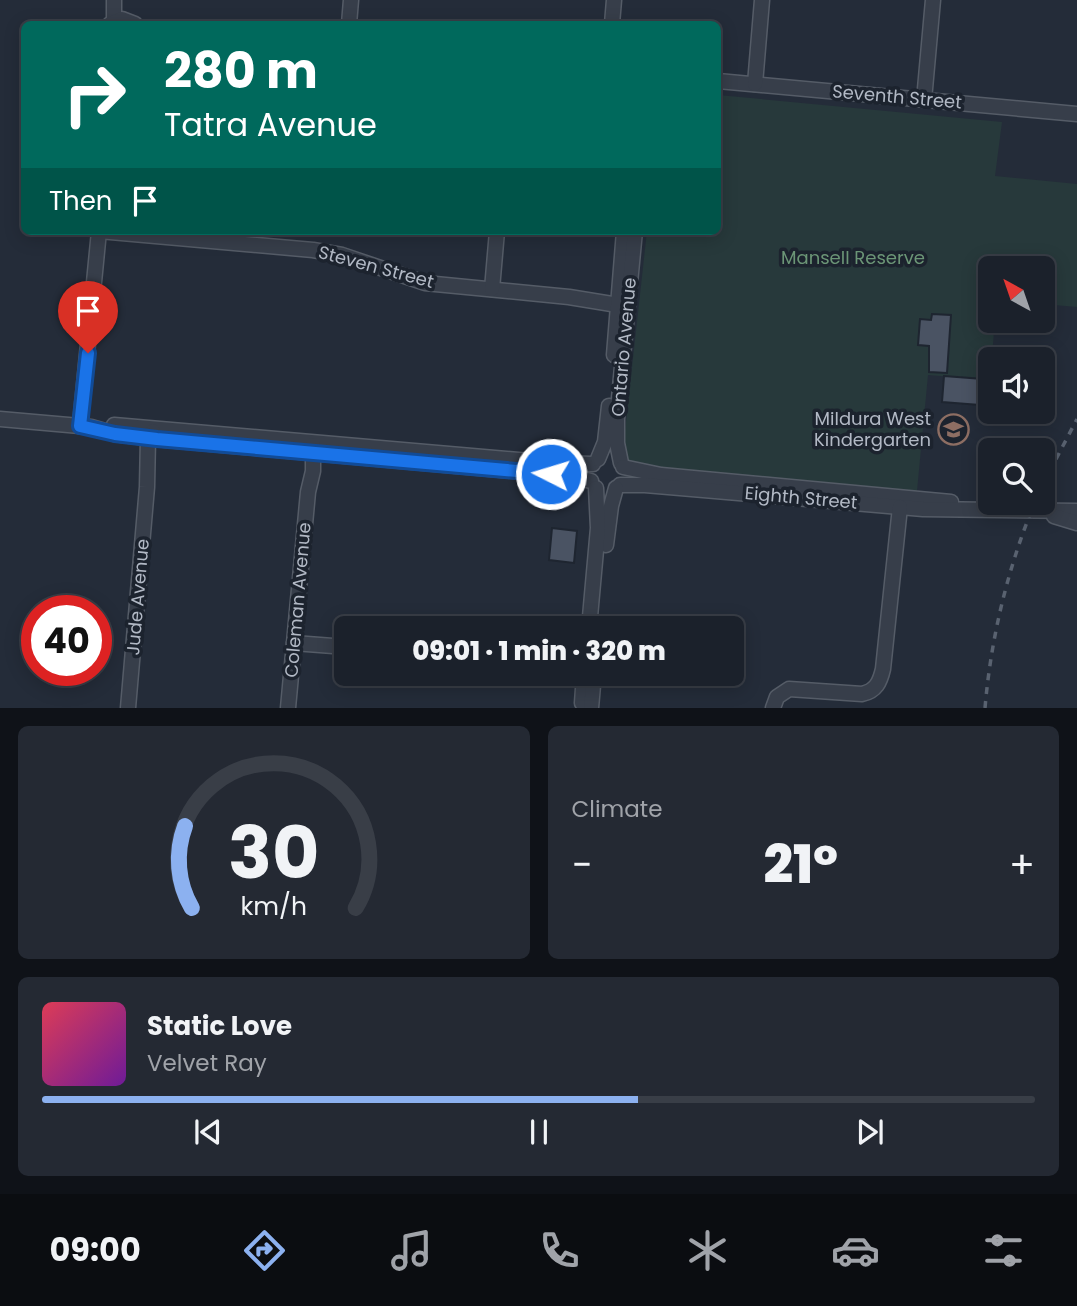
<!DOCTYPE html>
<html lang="en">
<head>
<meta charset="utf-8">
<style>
	:root { --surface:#1b212b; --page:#242933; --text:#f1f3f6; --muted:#a0a3a9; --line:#393e47; --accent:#8cb1f0 }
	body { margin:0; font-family:Poppins,sans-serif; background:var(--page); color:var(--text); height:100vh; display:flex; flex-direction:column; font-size:26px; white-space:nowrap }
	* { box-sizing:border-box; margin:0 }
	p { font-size:23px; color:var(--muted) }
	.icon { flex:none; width:38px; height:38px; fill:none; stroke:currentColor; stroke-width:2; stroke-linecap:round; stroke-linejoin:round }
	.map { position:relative; height:708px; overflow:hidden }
	.side { display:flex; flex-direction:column; gap:18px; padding:18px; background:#0f1218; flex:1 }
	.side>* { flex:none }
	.hud { position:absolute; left:21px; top:21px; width:700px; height:214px; border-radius:10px; box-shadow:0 4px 18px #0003,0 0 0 2px var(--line); background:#00695c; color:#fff; overflow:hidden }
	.needle { width:46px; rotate:320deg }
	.tools { position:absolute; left:978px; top:256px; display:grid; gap:14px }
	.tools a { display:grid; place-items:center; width:77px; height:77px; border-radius:10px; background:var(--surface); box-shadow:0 4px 18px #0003,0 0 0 2px var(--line); font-size:35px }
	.speed { position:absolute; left:21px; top:595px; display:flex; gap:14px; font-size:35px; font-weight:700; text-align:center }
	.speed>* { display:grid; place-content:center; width:91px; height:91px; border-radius:50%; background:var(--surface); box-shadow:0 4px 18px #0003,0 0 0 2px var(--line); line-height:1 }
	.speed .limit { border:10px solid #d22; background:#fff; color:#111 }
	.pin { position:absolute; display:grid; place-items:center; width:60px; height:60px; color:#fff; margin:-72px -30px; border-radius:50% 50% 50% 0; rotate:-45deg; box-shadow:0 0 7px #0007 }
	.pin .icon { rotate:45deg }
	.me { position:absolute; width:77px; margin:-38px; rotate:275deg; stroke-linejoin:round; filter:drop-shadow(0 0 5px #0008) }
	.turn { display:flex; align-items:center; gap:24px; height:147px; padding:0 28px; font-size:32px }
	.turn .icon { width:91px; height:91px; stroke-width:2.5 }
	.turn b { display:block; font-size:49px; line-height:60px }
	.then { display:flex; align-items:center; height:66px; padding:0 28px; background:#0003; gap:14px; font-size:26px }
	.big { font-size:52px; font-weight:800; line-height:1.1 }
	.side .tile { flex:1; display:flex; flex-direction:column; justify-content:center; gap:10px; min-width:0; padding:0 24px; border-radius:10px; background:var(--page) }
	.side .dial { align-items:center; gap:0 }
	.dial svg { height:182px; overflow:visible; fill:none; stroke:var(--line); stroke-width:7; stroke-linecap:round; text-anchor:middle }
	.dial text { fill:var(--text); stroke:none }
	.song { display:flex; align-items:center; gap:21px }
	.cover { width:84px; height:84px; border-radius:10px; background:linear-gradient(135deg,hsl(350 70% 55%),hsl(280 70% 35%)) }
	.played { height:7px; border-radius:4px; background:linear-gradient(90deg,var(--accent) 60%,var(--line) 60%) }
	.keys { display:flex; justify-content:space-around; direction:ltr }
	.heat { display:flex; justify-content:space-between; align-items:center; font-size:38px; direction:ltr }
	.side .tiles { flex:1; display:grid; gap:18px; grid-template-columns:1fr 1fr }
	.tile:last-child { grid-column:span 2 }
	.trip { position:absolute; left:334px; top:616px; width:410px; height:70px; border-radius:10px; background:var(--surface); box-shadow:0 4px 18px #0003,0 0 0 2px var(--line); font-weight:800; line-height:70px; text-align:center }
	.dock { display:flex; height:112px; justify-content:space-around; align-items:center; background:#0b0d11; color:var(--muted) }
	.dock .icon { width:49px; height:49px }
	.dock .active { color:var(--accent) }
	.dock b { font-size:32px; color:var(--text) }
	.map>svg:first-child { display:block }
</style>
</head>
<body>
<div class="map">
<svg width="1077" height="708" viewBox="0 0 1077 708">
	<rect width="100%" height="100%" fill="#242c39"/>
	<!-- green -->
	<path fill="#27393b" d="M718 95 1002 122 995 176 1077 184V307L1043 304V268H990V320H995L990 380 928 375 917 491 637 465 626 458 623 449 647 231H718Z"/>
	<!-- building -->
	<g fill="#4a5363" stroke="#1e2530" stroke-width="2">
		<path d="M932 314 951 315 947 373 929 372V346L918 345 920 319 931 320Z"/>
		<path d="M944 376 983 379 980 405 942 402Z"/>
		<path d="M552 528 577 531 574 563 549 560Z"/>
	</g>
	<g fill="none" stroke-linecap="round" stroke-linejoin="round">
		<defs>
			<g id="minor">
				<path d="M114 21V0"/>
				<path d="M110 24 122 19 135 24"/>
				<path d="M349 24 351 0"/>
				<path d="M612 24 614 0"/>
				<path d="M718 81 1077 114"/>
				<path d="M755 84 762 0"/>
				<path d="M924 100 933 0"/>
				<path d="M99 231 313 250 342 255 425 283 569 297 618 305 628 303"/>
				<path d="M492 289 497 231"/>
				<path d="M614 355 624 231"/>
				<path d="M0 419 91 427 115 434 157 439 569 476 591 481"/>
				<path d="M114 425 553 463 593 464"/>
				<path d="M80 426 99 231"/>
				<path d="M598 459 605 442 609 406"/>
				<path d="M621 463 617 443V419L635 231"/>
				<path d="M623 467 661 475 951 502"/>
				<path d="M620 485H645L923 509 1077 511"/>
				<path d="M1054 516 1077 523"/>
				<path d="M606 545 611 506 616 488"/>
				<path d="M589 628 598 528 596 488"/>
				<path d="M294 643 346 647"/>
				<path d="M582 703 584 674"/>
				<path d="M128 708 147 487 148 438 153 431"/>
				<path d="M288 708 308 492 313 471V445"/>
				<path d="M591 708 594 674"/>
				<path d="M773 708 777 697 789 689 862 694C876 691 880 682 883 669L900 507"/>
			</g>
		</defs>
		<!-- minor casing -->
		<use href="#minor" stroke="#555c67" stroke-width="17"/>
		<!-- minor -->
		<use href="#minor" stroke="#373e4a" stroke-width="14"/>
		<!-- rail -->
		<g stroke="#596270" stroke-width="3.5" stroke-dasharray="7 7" stroke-linecap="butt">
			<path d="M1043 484 1077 419"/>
			<path d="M985 708C991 637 1008 567 1035 502"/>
		</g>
	</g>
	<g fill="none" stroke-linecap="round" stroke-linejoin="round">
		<defs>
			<path id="route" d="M88 353 80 426 115 434 157 439 551 474"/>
		</defs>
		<!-- route casing -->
		<use href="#route" stroke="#114b97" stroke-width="18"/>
		<!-- route -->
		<use href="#route" stroke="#1a73e8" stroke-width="12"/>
	</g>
	<!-- icons -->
	<defs>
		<symbol id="school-ring" viewBox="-11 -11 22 22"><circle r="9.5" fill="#1c232e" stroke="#8d6e63" stroke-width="1.5"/><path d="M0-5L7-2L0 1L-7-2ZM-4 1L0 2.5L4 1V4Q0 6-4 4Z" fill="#8d6e63"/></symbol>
	</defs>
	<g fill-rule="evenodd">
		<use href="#school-ring" x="936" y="412" width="35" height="35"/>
	</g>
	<g text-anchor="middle" stroke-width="7" stroke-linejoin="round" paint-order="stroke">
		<!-- street labels -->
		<g font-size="18" fill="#b2b9c5" stroke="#1c232e">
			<text transform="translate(897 97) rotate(5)" y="6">Seventh Street</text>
			<text transform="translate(376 267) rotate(15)" y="6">Steven Street</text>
			<text transform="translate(624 347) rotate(-85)" y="6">Ontario Avenue</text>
			<text transform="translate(801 498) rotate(5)" y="6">Eighth Street</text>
			<text transform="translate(138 597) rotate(-85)" y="6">Jude Avenue</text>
			<text transform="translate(298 600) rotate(-85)" y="6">Coleman Avenue</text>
		</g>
		<!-- park labels -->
		<g font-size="18" fill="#6b9576" stroke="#1c232e">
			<text x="853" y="264">Mansell Reserve</text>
		</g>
		<!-- poi labels -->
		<g font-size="18" fill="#b2b9c5" stroke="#1c232e" text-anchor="end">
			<text x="931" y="425">Mildura West<tspan x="931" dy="21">Kindergarten</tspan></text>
		</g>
	</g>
</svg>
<div class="tools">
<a><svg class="needle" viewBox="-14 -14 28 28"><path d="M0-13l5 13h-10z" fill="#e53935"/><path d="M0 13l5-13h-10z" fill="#a0a3a9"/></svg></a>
<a><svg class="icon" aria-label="sound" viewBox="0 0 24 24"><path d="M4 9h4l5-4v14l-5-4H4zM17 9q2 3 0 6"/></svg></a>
<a><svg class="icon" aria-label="search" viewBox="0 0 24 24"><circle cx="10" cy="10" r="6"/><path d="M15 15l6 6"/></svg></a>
</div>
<div class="speed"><div class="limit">40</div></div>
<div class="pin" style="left:88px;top:353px;background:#d93025"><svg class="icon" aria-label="arrive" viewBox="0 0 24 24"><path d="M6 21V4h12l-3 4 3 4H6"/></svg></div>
<svg class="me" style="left:551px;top:474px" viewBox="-20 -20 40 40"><circle r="17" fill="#1a73e8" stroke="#fff" stroke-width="3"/><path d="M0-11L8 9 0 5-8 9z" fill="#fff"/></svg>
<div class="trip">09:01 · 1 min · 320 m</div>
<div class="hud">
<div class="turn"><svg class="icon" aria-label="right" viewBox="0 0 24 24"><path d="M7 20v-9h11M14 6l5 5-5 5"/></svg><div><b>280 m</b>Tatra Avenue</div></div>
<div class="then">Then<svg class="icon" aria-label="arrive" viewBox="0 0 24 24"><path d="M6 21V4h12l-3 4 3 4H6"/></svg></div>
</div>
</div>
<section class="side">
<div class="tiles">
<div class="tile dial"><svg viewBox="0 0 100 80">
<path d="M14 69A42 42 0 1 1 86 69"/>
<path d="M14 69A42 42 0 0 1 11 33" stroke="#8cb1f0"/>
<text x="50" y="56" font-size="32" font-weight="700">30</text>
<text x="50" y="72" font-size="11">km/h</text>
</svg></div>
<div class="tile"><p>Climate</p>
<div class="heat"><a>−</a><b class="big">21°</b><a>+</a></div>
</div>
<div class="tile">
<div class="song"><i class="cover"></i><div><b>Static Love</b><p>Velvet Ray</p></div></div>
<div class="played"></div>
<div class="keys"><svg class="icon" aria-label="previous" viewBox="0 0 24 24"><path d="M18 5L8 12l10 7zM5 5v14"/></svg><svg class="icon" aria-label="pause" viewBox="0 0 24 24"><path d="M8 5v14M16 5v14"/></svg><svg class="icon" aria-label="next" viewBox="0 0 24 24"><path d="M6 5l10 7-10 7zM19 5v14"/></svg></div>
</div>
</div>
</section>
<nav class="dock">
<b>09:00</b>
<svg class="icon active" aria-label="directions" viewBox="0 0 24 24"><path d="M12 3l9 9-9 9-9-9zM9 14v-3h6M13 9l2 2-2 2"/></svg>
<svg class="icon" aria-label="music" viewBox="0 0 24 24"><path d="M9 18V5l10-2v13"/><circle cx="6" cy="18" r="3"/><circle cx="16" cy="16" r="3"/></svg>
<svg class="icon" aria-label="phone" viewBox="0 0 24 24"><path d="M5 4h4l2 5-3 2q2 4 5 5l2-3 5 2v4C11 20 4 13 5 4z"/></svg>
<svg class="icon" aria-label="climate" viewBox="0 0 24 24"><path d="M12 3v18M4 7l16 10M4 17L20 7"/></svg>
<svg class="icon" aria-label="car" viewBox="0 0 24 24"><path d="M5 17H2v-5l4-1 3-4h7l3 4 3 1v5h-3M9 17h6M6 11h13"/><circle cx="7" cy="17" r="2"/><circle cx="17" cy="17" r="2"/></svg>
<svg class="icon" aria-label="filters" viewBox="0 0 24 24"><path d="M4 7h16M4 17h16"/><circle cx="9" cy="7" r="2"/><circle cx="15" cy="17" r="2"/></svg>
</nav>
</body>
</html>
